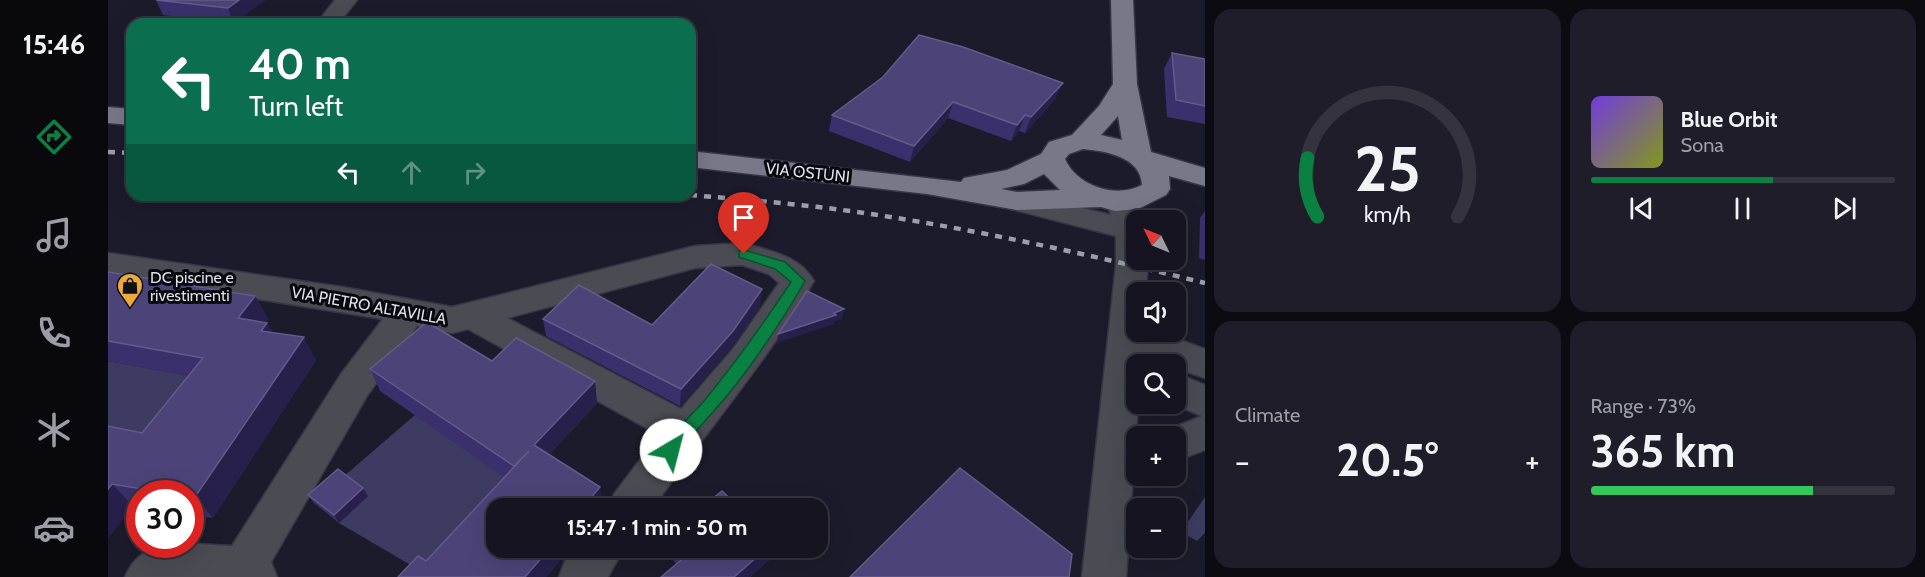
<!DOCTYPE html>
<html lang="en">
<head>
<meta charset="utf-8">
<style>
	:root { --surface:#151420; --page:#1e1d29; --text:#f1f3f6; --muted:#9d9ea5; --line:#34333e; --accent:#0b8043 }
	body { margin:0; font-family:Cabin,sans-serif; background:var(--page); color:var(--text); height:100vh; display:flex; flex-direction:column; font-size:22px; white-space:nowrap }
	* { box-sizing:border-box; margin:0 }
	p { font-size:20px; color:var(--muted) }
	.icon { flex:none; width:33px; height:33px; fill:none; stroke:currentColor; stroke-width:2; stroke-linecap:round; stroke-linejoin:round }
	.map { position:relative; flex:1; overflow:hidden }
	.side { display:flex; flex-direction:column; gap:9px; padding:9px; background:#0c0b12; width:720px }
	.side>* { flex:none }
	.guide { position:absolute; left:18px; top:18px; width:570px; height:183px; border-radius:18px; box-shadow:0 6px 24px #0002,0 0 0 2px var(--line); background:#0b6e4f; color:#fff; overflow:hidden }
	.needle { width:39px; rotate:313deg }
	.controls { position:absolute; left:1018px; top:210px; display:grid; gap:12px }
	.controls a { display:grid; place-items:center; width:60px; height:60px; border-radius:12px; background:var(--surface); box-shadow:0 6px 24px #0002,0 0 0 2px var(--line); font-size:30px }
	.speed { position:absolute; left:18px; top:480px; display:flex; gap:12px; font-size:30px; font-weight:700; text-align:center }
	.speed>* { display:grid; place-content:center; width:78px; height:78px; border-radius:50%; background:var(--surface); box-shadow:0 6px 24px #0002,0 0 0 2px var(--line); line-height:1 }
	.speed .limit { border:9px solid #d22; background:#fff; color:#111 }
	.pin { position:absolute; display:grid; place-items:center; width:51px; height:51px; color:#fff; margin:-62px -26px; border-radius:50% 50% 50% 0; rotate:-45deg; box-shadow:0 0 6px #0007 }
	.pin .icon { rotate:45deg }
	.me { position:absolute; width:66px; margin:-33px; rotate:37deg; stroke-linejoin:round; filter:drop-shadow(0 0 4px #0008) }
	.turn { display:flex; align-items:center; gap:21px; height:126px; padding:0 24px; font-size:27px }
	.turn .icon { width:78px; height:78px; stroke-width:2.5 }
	.turn b { display:block; font-size:42px; line-height:51px }
	.lanes { display:flex; align-items:center; height:57px; padding:0 24px; background:#0003; justify-content:center; gap:30px; direction:ltr }
	.lanes .off { opacity:.35 }
	.big { font-size:45px; font-weight:800; line-height:1.1 }
	.side .tile { flex:1; display:flex; flex-direction:column; justify-content:center; gap:9px; min-width:0; padding:0 21px; border-radius:18px; background:var(--page) }
	.side .dial { align-items:center; gap:0 }
	.dial svg { height:156px; overflow:visible; fill:none; stroke:var(--line); stroke-width:7; stroke-linecap:round; text-anchor:middle }
	.dial text { fill:var(--text); stroke:none }
	.song { display:flex; align-items:center; gap:18px }
	.cover { width:72px; height:72px; border-radius:9px; background:linear-gradient(135deg,hsl(260 70% 55%),hsl(70 70% 35%)) }
	.played { height:6px; border-radius:3px; background:linear-gradient(90deg,var(--accent) 60%,var(--line) 60%) }
	.keys { display:flex; justify-content:space-around; direction:ltr }
	.heat { display:flex; justify-content:space-between; align-items:center; font-size:33px; direction:ltr }
	.charge { height:9px; border-radius:4px; background:linear-gradient(90deg,#34c759 73%,var(--line) 0) }
	.side .tiles { flex:1; display:grid; gap:9px; grid-template-columns:repeat(2,1fr) }
	.trip { position:absolute; left:378px; top:498px; width:342px; height:60px; border-radius:18px; background:var(--surface); box-shadow:0 6px 24px #0002,0 0 0 2px var(--line); font-weight:800; line-height:60px; text-align:center }
	main { display:flex; flex:1; min-height:0 }
	.menu { display:flex; flex-direction:column; width:108px; justify-content:space-around; align-items:center; background:#08080d; color:var(--muted) }
	.menu .icon { width:42px; height:42px }
	.menu .selected { color:var(--accent) }
	.menu b { font-size:27px; color:var(--text) }
	.map>svg:first-child { display:block }
</style>
</head>
<body>
<main>
<nav class="menu">
<b>15:46</b>
<svg class="icon selected" aria-label="directions" viewBox="0 0 24 24"><path d="M12 3l9 9-9 9-9-9zM9 14v-3h6M13 9l2 2-2 2"/></svg>
<svg class="icon" aria-label="music" viewBox="0 0 24 24"><path d="M9 18V5l10-2v13"/><circle cx="6" cy="18" r="3"/><circle cx="16" cy="16" r="3"/></svg>
<svg class="icon" aria-label="phone" viewBox="0 0 24 24"><path d="M5 4h4l2 5-3 2q2 4 5 5l2-3 5 2v4C11 20 4 13 5 4z"/></svg>
<svg class="icon" aria-label="climate" viewBox="0 0 24 24"><path d="M12 3v18M4 7l16 10M4 17L20 7"/></svg>
<svg class="icon" aria-label="car" viewBox="0 0 24 24"><path d="M5 17H2v-5l4-1 3-4h7l3 4 3 1v5h-3M9 17h6M6 11h13"/><circle cx="7" cy="17" r="2"/><circle cx="17" cy="17" r="2"/></svg>
</nav>
<div class="map">
<svg width="1097" height="577" viewBox="0 0 1097 577">
	<rect width="100%" height="100%" fill="#1c1b2b"/>
	<!-- green -->
	<g fill="#3e3b62">
		<path d="M0 361 111 381 53 456 0 445Z"/>
		<path d="M307 415 412 487 323 577 231 523 260 496 235 477Z"/>
		<path d="M1097 497V533L1089 541 1073 532Z"/>
	</g>
	<g fill="none" stroke-linecap="round" stroke-linejoin="round">
		<defs>
			<g id="minor">
				<path d="M227 0H249L230 24H208Z"/>
				<path d="M909 192 1003 215 999 201 1004 194 1014 192 1024 194 1035 220H1029V260H1040L1038 292H1029V332H1051L1097 349V378L1068 368V364H1061L1034 354 1033 364H1029L1030 404 1018 577H974L1008 265V236L899 208 894 201 899 194Z"/>
				<path d="M636 243C662 251 692 256 706 281 659 362 598 431 545 508H500L506 494 551 435 360 329 344 333 309 326 259 396 163 562 169 577H17C36 532 83 545 124 546L233 374 275 319 0 275V253L234 287 344 307 587 246ZM634 265 661 274 671 283 625 349 573 409 399 318 587 268Z"/>
				<path d="M1068 373 1097 385V450L1068 461V436H1052L1054 432 1094 416 1065 404H1068Z"/>
				<path d="M468 548H516L500 577H451L457 561Z"/>
			</g>
			<g id="major">
				<path d="M1003 0H1025L1029 84 1043 152 1097 168V186L1061 176 1062 189 1058 195 1030 209 1007 211 993 207 909 210 819 194 582 167V151L853 182 856 178 899 170 933 154 941 142 964 135 991 106 1005 84ZM1010 116 1014 140 993 135ZM975 149C998 151 1033 157 1034 185 1008 199 969 186 957 159L961 154ZM936 174 952 190 909 192 893 189 916 184Z"/>
				<path d="M0 107 24 109V125L0 123Z"/>
			</g>
		</defs>
		<!-- minor casing -->
		<use href="#minor" stroke="#373646" stroke-width="3"/>
		<!-- major casing -->
		<use href="#major" stroke="#373646" stroke-width="3"/>
		<!-- minor -->
		<use href="#minor" fill="#4b4b53" fill-rule="evenodd"/>
		<!-- major -->
		<use href="#major" fill="#787889" fill-rule="evenodd"/>
		<!-- rail -->
		<g stroke="#9e9eab" stroke-width="4.5" stroke-dasharray="7 7" stroke-linecap="butt">
			<path d="M0 152 24 153"/>
			<path d="M582 195C643 200 703 205 763 214 876 231 987 256 1097 283"/>
		</g>
	</g>
	<!-- wall -->
	<g fill="#3a306b">
		<path d="M48 0H157L126 23 55 15Z"/>
		<path d="M1064 53 1097 59V124L1059 117 1056 69Z"/>
		<path d="M775 77 948 98 917 133 911 131 903 141 840 118 802 162 721 131 724 115Z"/>
		<path d="M1097 211V260L1091 258 1092 218Z"/>
		<path d="M0 272 147 296 160 319 157 323H159L164 332 208 360 105 518 82 515V494H32V506H25L0 538V426L34 433 80 376 0 361Z"/>
		<path d="M652 307 623 348 572 406 438 336 435 319 544 325Z"/>
		<path d="M384 361 487 381 489 403 441 455 494 508H388L462 548 438 577H290L318 561 396 477 272 391 262 369Z"/>
		<path d="M200 495 260 496 231 523 206 503Z"/>
		<path d="M560 548H664L661 560 642 577H553L568 564 560 554Z"/>
	</g>
	<!-- shaded-wall -->
	<g fill="#27204b">
		<path d="M131 0H157L126 23 120 8Z"/>
		<path d="M955 83 948 98 917 133 923 117Z"/>
		<path d="M845 102 840 118 802 162 806 146Z"/>
		<path d="M917 115 911 131 903 141 909 125Z"/>
		<path d="M654 289 652 307 623 348 572 406 573 389Z"/>
		<path d="M147 296 160 319 144 342 130 318Z"/>
		<path d="M736 309 734 319 726 321V324L669 343 670 334Z"/>
		<path d="M159 323 172 347 153 331Z"/>
		<path d="M196 337 208 360 105 518 87 497Z"/>
		<path d="M487 381 489 403 431 466 426 445Z"/>
		<path d="M4 484 25 506 0 538V489Z"/>
		<path d="M492 487 494 508H474Z"/>
		<path d="M255 488 260 496 231 523 226 515Z"/>
		<path d="M442 548H462L438 577H417Z"/>
		<path d="M659 548H664L661 560 642 577H626Z"/>
	</g>
	<!-- building -->
	<g fill="#4c4378" stroke="#635b8a" stroke-width="1.5">
		<path d="M48 0H131L120 8Z"/>
		<path d="M811 35 855 47 955 83 923 117 917 115 909 125 845 102 806 146 724 115 775 77Z"/>
		<path d="M1064 53 1097 59V106L1068 100Z"/>
		<path d="M603 264 654 289 625 331 573 389 435 319 471 285 544 325Z"/>
		<path d="M0 272 147 296 130 318 159 323 153 331 196 337 87 497 82 496V494H65L4 484 0 489V426L34 433 95 358 0 341Z"/>
		<path d="M699 291 736 309 726 313 728 315 670 334Z"/>
		<path d="M319 322 384 361 408 338 487 381 426 445 492 487 474 508H388V548H442L417 577H290L310 556 318 561 421 451 406 466 262 369Z"/>
		<path d="M852 468 964 554 961 577H742Z"/>
		<path d="M230 469 255 488 226 515 200 495Z"/>
		<path d="M614 491 632 508H593Z"/>
		<path d="M571 548H659L626 577H553L578 556Z"/>
	</g>
	<!-- route -->
	<path fill="#0b8043" stroke="#07532c" stroke-width="1.5" d="M636 250 677 262 697 281C673 323 637 377 604 413 592 427 579 439 569 455H557L555 450C564 430 582 418 596 401 627 363 656 323 683 282L667 269 631 257V251Z"/>
	<!-- icons -->
	<defs>
		<symbol id="shop-pin" viewBox="-11 -11 22 30"><path d="M0 17L-7.5 6A9.5 9.5 0 1 1 7.5 6Z" fill="#ebaa39" stroke="#07070e"/><path d="M-5-2.5h2.3a2.7 3.5 0 0 1 5.4 0H5L5.5 6h-11ZM-1.5-2.5h3a1.5 2.3 0 0 0-3 0Z" fill="#111"/></symbol>
	</defs>
	<g fill-rule="evenodd">
		<use href="#shop-pin" x="7" y="271" width="30" height="40"/>
	</g>
	<g text-anchor="middle" stroke-width="6" stroke-linejoin="round" paint-order="stroke">
		<!-- street labels -->
		<g font-size="16" fill="#dfdfea" stroke="#07070e">
			<text transform="translate(700 172) rotate(6)" y="6">VIA OSTUNI</text>
			<text transform="translate(261 305) rotate(10)" y="6">VIA PIETRO ALTAVILLA</text>
		</g>
		<!-- poi labels -->
		<g font-size="16" fill="#dfdfea" stroke="#07070e" text-anchor="start">
			<text x="42" y="283">DC piscine e<tspan x="42" dy="18">rivestimenti</tspan></text>
		</g>
	</g>
</svg>
<div class="controls">
<a><svg class="needle" viewBox="-14 -14 28 28"><path d="M0-13l5 13h-10z" fill="#e53935"/><path d="M0 13l5-13h-10z" fill="#9d9ea5"/></svg></a>
<a><svg class="icon" aria-label="sound" viewBox="0 0 24 24"><path d="M4 9h4l5-4v14l-5-4H4zM17 9q2 3 0 6"/></svg></a>
<a><svg class="icon" aria-label="search" viewBox="0 0 24 24"><circle cx="10" cy="10" r="6"/><path d="M15 15l6 6"/></svg></a>
<a>+</a>
<a>−</a>
</div>
<div class="speed"><div class="limit">30</div></div>
<div class="pin" style="left:636px;top:254px;background:#d93025"><svg class="icon" aria-label="arrive" viewBox="0 0 24 24"><path d="M6 21V4h12l-3 4 3 4H6"/></svg></div>
<svg class="me" style="left:563px;top:450px" viewBox="-20 -20 40 40"><circle r="19" fill="#fff"/><path d="M0-13L10 11 0 6-10 11z" fill="#0b8043"/></svg>
<div class="trip">15:47 · 1 min · 50 m</div>
<div class="guide">
<div class="turn"><svg class="icon" aria-label="left" viewBox="0 0 24 24"><path d="M17 20v-9H6M10 6l-5 5 5 5"/></svg><div><b>40 m</b>Turn left</div></div>
<div class="lanes"><svg class="icon" aria-label="left" viewBox="0 0 24 24"><path d="M17 20v-9H6M10 6l-5 5 5 5"/></svg><svg class="icon off" aria-label="ahead" viewBox="0 0 24 24"><path d="M12 20V5M6 11l6-6 6 6"/></svg><svg class="icon off" aria-label="right" viewBox="0 0 24 24"><path d="M7 20v-9h11M14 6l5 5-5 5"/></svg></div>
</div>
</div>
<section class="side">
<div class="tiles">
<div class="tile dial"><svg viewBox="0 0 100 80">
<path d="M14 69A42 42 0 1 1 86 69"/>
<path d="M14 69A42 42 0 0 1 9 39" stroke="#0b8043"/>
<text x="50" y="56" font-size="32" font-weight="700">25</text>
<text x="50" y="72" font-size="11">km/h</text>
</svg></div>
<div class="tile">
<div class="song"><i class="cover"></i><div><b>Blue Orbit</b><p>Sona</p></div></div>
<div class="played"></div>
<div class="keys"><svg class="icon" aria-label="previous" viewBox="0 0 24 24"><path d="M18 5L8 12l10 7zM5 5v14"/></svg><svg class="icon" aria-label="pause" viewBox="0 0 24 24"><path d="M8 5v14M16 5v14"/></svg><svg class="icon" aria-label="next" viewBox="0 0 24 24"><path d="M6 5l10 7-10 7zM19 5v14"/></svg></div>
</div>
<div class="tile"><p>Climate</p>
<div class="heat"><a>−</a><b class="big">20.5°</b><a>+</a></div>
</div>
<div class="tile"><p>Range · 73%</p><b class="big">365 km</b><div class="charge"></div></div>
</div>
</section>
</main>
</body>
</html>
